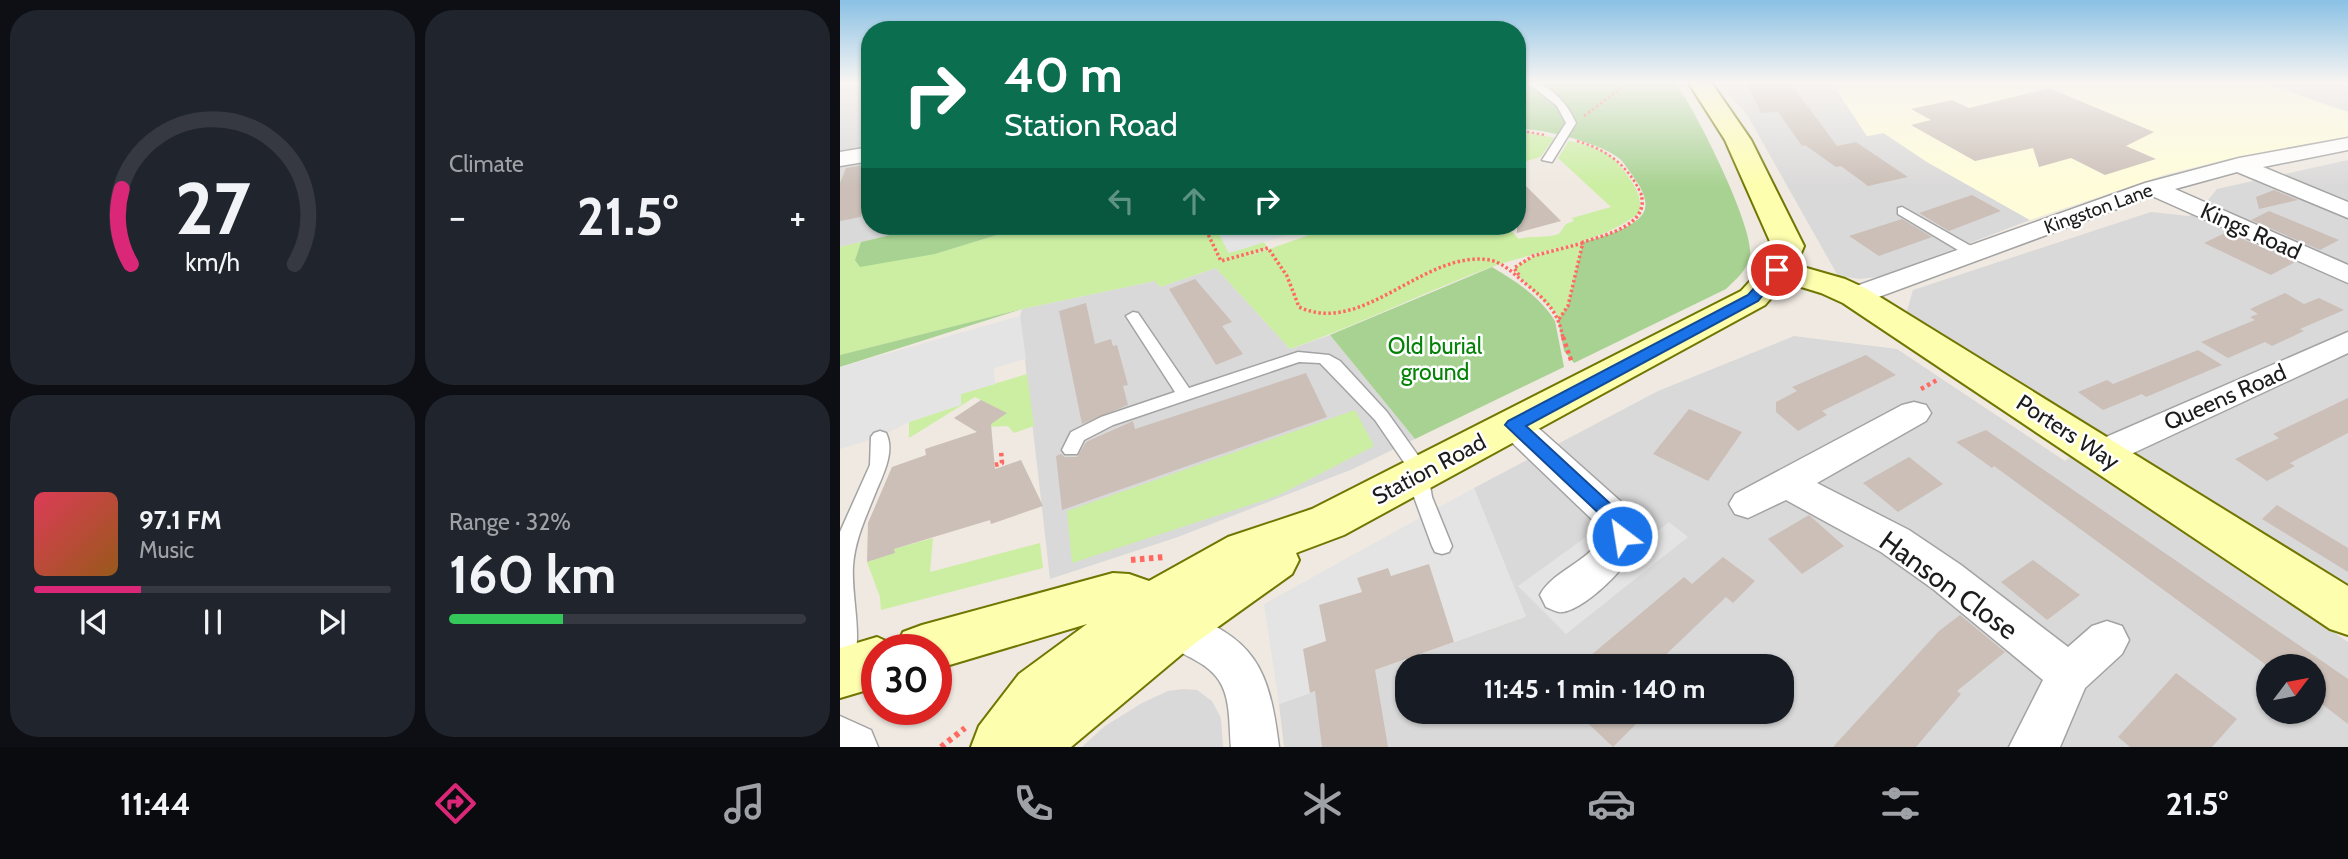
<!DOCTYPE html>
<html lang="en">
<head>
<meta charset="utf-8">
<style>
	:root { --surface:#171b24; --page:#20242c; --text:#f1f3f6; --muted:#9ea1a6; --line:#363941; --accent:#db2777 }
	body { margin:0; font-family:Cabin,sans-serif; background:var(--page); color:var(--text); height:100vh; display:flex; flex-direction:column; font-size:26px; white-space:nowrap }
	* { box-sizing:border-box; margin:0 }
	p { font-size:23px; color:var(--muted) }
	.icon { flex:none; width:38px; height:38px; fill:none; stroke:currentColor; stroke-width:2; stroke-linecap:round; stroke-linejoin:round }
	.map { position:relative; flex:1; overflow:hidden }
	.details { display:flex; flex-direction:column; gap:10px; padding:10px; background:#0d0f14; width:840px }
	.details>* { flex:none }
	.top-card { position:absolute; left:21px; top:21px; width:665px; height:214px; border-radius:28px; box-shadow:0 2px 5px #0004; background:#0b6e4f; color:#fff; overflow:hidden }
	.needle { width:46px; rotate:58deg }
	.fabs { position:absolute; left:1416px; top:654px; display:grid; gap:14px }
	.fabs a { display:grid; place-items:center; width:70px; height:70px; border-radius:50%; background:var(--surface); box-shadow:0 2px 5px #0004; font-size:35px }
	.speed { position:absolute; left:21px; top:634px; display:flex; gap:14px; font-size:35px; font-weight:700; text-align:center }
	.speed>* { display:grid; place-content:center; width:91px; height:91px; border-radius:50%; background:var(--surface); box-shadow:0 2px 5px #0004; line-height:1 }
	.speed .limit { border:10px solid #d22; background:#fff; color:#111 }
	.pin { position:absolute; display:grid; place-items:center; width:60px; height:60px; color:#fff; margin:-30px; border:4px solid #fff; border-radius:50%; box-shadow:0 2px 7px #0007 }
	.me { position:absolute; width:77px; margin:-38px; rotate:329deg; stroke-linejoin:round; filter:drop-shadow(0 0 5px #0008) }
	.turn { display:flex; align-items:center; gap:24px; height:147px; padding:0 28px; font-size:32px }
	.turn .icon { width:91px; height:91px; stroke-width:2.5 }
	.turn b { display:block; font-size:49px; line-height:60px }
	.lanes { display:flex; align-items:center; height:66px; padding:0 28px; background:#0003; justify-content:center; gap:35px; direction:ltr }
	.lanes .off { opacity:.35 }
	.big { font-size:52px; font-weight:700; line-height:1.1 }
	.details .widget { flex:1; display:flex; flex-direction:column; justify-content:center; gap:10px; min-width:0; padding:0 24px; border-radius:28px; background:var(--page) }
	.details .dial { align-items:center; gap:0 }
	.dial svg { height:182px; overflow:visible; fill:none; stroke:var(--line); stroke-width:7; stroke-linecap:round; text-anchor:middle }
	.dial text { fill:var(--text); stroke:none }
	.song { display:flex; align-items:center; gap:21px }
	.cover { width:84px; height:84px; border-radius:10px; background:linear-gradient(135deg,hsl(350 70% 55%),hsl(30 70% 35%)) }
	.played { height:7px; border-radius:4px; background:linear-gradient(90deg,var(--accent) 30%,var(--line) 30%) }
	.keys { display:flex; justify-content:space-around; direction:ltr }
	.heat { display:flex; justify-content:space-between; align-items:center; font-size:38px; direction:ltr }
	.charge { height:10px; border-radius:5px; background:linear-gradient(90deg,#34c759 32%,var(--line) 0) }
	.details .tiles { flex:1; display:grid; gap:10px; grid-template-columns:repeat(2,1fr) }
	.trip { position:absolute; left:555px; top:654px; width:399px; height:70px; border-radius:28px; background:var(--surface); box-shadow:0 2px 5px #0004; font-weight:700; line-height:70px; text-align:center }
	.menu { display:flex; height:112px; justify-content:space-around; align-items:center; background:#090b0e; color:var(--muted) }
	.menu .icon { width:49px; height:49px }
	.menu .on { color:var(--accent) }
	.menu b { font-size:32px; color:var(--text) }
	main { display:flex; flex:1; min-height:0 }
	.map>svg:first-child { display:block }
</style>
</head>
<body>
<main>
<section class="details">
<div class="tiles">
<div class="widget dial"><svg viewBox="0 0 100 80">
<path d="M14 69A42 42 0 1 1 86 69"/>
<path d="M14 69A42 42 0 0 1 10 36" stroke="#db2777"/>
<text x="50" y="56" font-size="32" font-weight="700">27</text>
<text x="50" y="72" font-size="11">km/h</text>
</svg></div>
<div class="widget"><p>Climate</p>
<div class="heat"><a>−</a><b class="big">21.5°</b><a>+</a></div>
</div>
<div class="widget">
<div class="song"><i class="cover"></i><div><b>97.1 FM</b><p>Music</p></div></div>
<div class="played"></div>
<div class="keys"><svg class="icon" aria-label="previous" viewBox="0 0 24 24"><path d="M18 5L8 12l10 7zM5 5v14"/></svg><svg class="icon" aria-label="pause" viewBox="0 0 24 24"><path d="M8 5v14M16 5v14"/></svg><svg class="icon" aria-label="next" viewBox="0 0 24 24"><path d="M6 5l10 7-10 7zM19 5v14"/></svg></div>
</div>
<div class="widget"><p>Range · 32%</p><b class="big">160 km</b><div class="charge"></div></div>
</div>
</section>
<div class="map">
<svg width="1508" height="747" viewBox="0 0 1508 747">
	<rect width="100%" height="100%" fill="#efe9e1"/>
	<!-- residential -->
	<g fill="#dad9d9" fill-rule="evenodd">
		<path d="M877 82H991L1027 136 1043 133 1087 162 1190 220 1044 276 1020 279 998 276 906 113Z"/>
		<path d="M1420 82 1508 83V112Z"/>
		<path d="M30 84V226H88L0 247V89Z"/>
		<path d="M1508 160V593L1066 314 1073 290 1311 212 1349 216 1364 205 1377 189Z"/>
		<path d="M376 268 450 349 490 335 575 439 513 469 338 537 210 579 180 316 182 309 315 281 320 287Z"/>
		<path d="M954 336 1057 349 1225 461 1230 457 1508 642V747H444L439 704 685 617 634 488 818 391ZM567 667H942V712H567ZM1428 667H1474V712H1428Z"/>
		<path d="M343 689 357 690 372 701 381 718 383 747H242L265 726 302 703 328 691Z"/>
	</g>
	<!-- education -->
	<path fill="#fffdd9" d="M991 82H1420L1508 112V139L1389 159 1327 174 1190 220 1087 162 1044 133 1027 136Z"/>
	<!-- grass -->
	<g fill="#cbeea2">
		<path d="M677 131H680L715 138 700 157 687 161 677 154Z"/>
		<path d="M729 141C761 148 774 154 792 182 798 192 802 201 799 213 758 245 702 249 654 266 585 291 519 325 450 349L376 268 320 287 315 281 182 309 0 355V247L21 242 15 260 95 254 186 226H375L389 253 424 242 428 248 406 257 495 226H666L679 239C692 235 704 239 719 234L726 224 734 221 732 218 771 207 718 158Z"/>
		<path d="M743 242 728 306 718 320 716 313 681 279 674 268 693 256Z"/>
		<path d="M187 374 194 426 174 433 168 426 146 427 166 413 135 397 69 438V422L120 405 121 394Z"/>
		<path d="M515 410 534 446 437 496 232 563 227 511Z"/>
		<path d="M93 538 90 572 200 543 203 568 41 610 40 597 27 562 54 553V549Z"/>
	</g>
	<!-- forest -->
	<g fill="#a8d292">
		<path d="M677 82H835C854 107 914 226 910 255 907 271 897 278 886 289L734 363 724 351 718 320 728 306 743 242C761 237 790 230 802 215 809 206 804 194 799 185 793 177 787 166 780 159 764 144 699 127 677 129Z"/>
		<path d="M88 226H186L95 254 20 267 15 260 21 242Z"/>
		<path d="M652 267C677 282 699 296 715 321L724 367 575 439 490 335Z"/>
		<path d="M182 309 0 367V355Z"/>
	</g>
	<!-- parking -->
	<g fill="#e4e4e4">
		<path d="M375 226H476L389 253Z"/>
		<path d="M180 316 186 359 154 368 155 384 121 394V405L69 422 40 437 0 449V367Z"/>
		<path d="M634 488 686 616 614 642 589 564 551 576 547 568 518 578 522 592 479 605 486 641 463 649 470 693 439 704 424 604Z"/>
		<path d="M829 522 848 537 726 634 678 586 750 534 780 560Z"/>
	</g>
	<!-- building -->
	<g fill="#cbbfb7">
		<path d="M906 82H950L997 146 1016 142 1068 177 1028 186 1001 166 996 167 965 145 962 146 938 112 921 113Z"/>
		<path d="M1209 88 1314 132 1286 146 1316 159 1265 175 1231 158 1199 167 1193 148 1135 161 1071 125 1091 120 1071 109 1112 100 1129 108Z"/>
		<path d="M30 164V187L21 217 0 221V183L6 168Z"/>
		<path d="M677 177 721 221 677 233Z"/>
		<path d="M1434 190 1458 200 1419 209 1416 197Z"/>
		<path d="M1132 195 1161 211 1109 231 1079 213Z"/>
		<path d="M1429 211 1499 240 1480 250 1411 220Z"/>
		<path d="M1062 219 1092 237 1039 256 1009 236Z"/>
		<path d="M1387 232 1455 262 1431 275 1364 243Z"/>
		<path d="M355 279 392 322 382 326 403 354 376 365 373 360 329 289Z"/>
		<path d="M1445 293 1464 304 1479 298 1504 310 1460 329 1464 331 1432 346 1425 342 1388 358 1361 342 1415 320 1410 317 1418 314 1410 309Z"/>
		<path d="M246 303 255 344 271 339 273 346 277 345 288 385 283 386 288 405 242 424 219 311Z"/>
		<path d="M1358 350 1382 365 1306 397 1302 394 1263 410 1238 392 1267 380 1273 384Z"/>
		<path d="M1026 355 1056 375 982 411 987 415 958 431 936 412V402L957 391 952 387Z"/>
		<path d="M466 373 487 417 222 510 216 456 221 454 225 457H237L246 442 293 421 295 429Z"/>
		<path d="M1508 398V433L1450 463 1455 466 1427 481 1395 459 1439 438 1433 434Z"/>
		<path d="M141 400 167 413 151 424 155 469 181 460 203 506 151 524 150 520 54 549 55 553 27 562 28 523 52 467 86 455 85 449 137 432 114 418Z"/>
		<path d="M849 409 902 432 868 481 813 454Z"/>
		<path d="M1146 430 1508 679V724L1474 698V667H1429L1154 466 1152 468 1116 442Z"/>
		<path d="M1069 457 1103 484 1058 512 1023 483Z"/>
		<path d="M1437 505 1508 548V572L1422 519Z"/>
		<path d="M969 515 1004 546 962 574 928 539Z"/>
		<path d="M883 557 915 581 893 603 886 597 813 667H737L844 577 852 584Z"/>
		<path d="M1193 560 1240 595 1207 620 1161 582Z"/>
		<path d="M589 564 614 642 535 670 548 747H482L475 691 470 693 463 649 486 641 479 605 522 592 517 578 548 568 551 576Z"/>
		<path d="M1120 615 1165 652 1117 691 1121 694 1076 747H993L1099 631Z"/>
		<path d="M1336 673 1397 719 1372 747H1290L1278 737Z"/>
		<path d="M736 712H808L773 747Z"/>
	</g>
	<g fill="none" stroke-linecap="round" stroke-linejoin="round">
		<defs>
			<g id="lane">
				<path d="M687 82C709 82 728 104 736 123L712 162 702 160 726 123 717 106Z"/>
				<path d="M1062 207 1138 250 1140 253 1133 257 1128 256 1058 214V208Z"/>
				<path d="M293 312 298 313 349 388 458 352 489 355 500 361 547 412 587 468 592 497 612 546 609 552 602 554 595 552 592 546 574 497 572 474 535 420 480 363 459 362 273 425 244 440 237 454H225L222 450 231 432 261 417 335 392 286 316Z"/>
				<path d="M40 431 46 433C55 450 44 473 37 489 27 515 15 538 13 566 11 601 25 640 10 673L2 676 0 675V532L30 465 31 437 34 433Z"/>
			</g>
			<g id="street">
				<path d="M1508 138V150L1423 167 1508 202V218L1397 172 1335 189 1508 265V283L1312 196 1025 302 1015 304 1005 302 1001 296 1005 290 1305 183 1399 158Z"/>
				<path d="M30 147V161L0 166V152Z"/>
				<path d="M1508 332V353L1274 462 1262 466 1250 462 1245 453 1250 444Z"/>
				<path d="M1074 402 1086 405 1091 413 1086 421 977 483 1069 530 1121 565 1228 647 1252 626 1267 621 1282 626 1289 640 1282 654 1245 688 1220 747H1169L1203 680 1093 589 1041 552 946 500 908 518 895 514 889 504 895 494 1062 405Z"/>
				<path d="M674 413 686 417 796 515C798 519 801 522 802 525 807 551 747 610 722 612 718 613 711 609 706 607L700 595C713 569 757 560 763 530L662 433 657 425 662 417Z"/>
				<path d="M336 609C415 638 429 666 439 747H391C389 727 391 700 380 682 364 655 328 656 315 628L321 615Z"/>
				<path d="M0 716 31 730 38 747H0Z"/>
			</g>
			<path id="secondary" d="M848 82H871L911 140 964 246 956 265 1005 279 1027 289 1508 586V635L1490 629 1003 303 981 293 945 282 925 305 504 535 456 553 459 560 452 574 354 644 231 747H131L139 726 179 674 247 624 96 669V649H37V687L0 698V648L37 637 57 646 63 632 82 625 273 573 289 574 309 581 388 537 472 509 901 291 923 267 932 246 885 140Z"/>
		</defs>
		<!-- lane casing -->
		<use href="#lane" stroke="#a3a3a3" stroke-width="3"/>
		<!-- street casing -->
		<use href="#street" stroke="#a3a3a3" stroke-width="3"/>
		<!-- secondary casing -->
		<use href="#secondary" stroke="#707600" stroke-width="4"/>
		<!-- path-far3 -->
		<g stroke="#ff6961" stroke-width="2.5" stroke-dasharray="2.5 2.5" stroke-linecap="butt">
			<path d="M744 116 789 82"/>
			<path d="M677 130 705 135"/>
			<path d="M737 141C768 150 789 166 802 196"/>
		</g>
		<!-- path-far2 -->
		<g stroke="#ff6961" stroke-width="3.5" stroke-dasharray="2.5 2.5" stroke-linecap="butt">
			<path d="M364 226 381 261 428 248 447 276 459 307C523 337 585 249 650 260 664 263 675 275 686 284 706 300 719 312 723 339"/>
			<path d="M679 275 674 268 693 256 743 243"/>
			<path d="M719 319 728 306 743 242C766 235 810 225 801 194"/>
		</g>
		<!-- path-far1 -->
		<g stroke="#ff6961" stroke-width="4.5" stroke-dasharray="3.5 3.5" stroke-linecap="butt">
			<path d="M723 337 732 363"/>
			<path d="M1081 389 1097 380"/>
			<path d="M155 465 162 463 161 450"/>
		</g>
		<!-- path -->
		<g stroke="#ff6961" stroke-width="6" stroke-dasharray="4.5 4.5" stroke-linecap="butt">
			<path d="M291 560 324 557"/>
			<path d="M101 747 125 728"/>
		</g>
		<!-- lane -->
		<use href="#lane" fill="#fff" fill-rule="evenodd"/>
		<!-- street -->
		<use href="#street" fill="#fff" fill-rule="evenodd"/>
		<!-- secondary -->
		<use href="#secondary" fill="#fefeaf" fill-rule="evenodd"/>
	</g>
	<!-- sky -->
	<linearGradient id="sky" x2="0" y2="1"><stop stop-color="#8ac1e5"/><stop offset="0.44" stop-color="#f8f5f2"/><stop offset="1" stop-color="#f8f5f2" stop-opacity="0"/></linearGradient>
	<rect width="1508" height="187" fill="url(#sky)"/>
	<!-- route -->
	<path fill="#1a73e8" stroke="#114b97" stroke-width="2" d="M937 266 944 270 918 301 686 426 789 521 792 536 789 542 782 544 776 542 773 528 767 521 665 425 668 421 908 295 933 267Z"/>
	<g text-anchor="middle" stroke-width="5" stroke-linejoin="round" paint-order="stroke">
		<!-- far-street labels -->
		<g font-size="19" fill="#1c1c1c" stroke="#fff">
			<text transform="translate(1258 208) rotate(-20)" y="7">Kingston Lane</text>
		</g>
		<!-- street labels -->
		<g font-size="23" fill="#1c1c1c" stroke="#fff">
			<text transform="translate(1411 231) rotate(24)" y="8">Kings Road</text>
			<text transform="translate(1385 397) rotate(-24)" y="8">Queens Road</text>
			<text transform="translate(1228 432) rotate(33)" y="8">Porters Way</text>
			<text transform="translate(589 469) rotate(-28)" y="8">Station Road</text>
		</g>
		<!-- park labels -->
		<g font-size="23" fill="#038206" stroke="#fff">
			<text x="595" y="354">Old burial<tspan x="595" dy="26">ground</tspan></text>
		</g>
		<!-- near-street labels -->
		<g font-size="28" fill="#1c1c1c" stroke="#fff">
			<text transform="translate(1109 585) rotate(36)" y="10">Hanson Close</text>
		</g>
	</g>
</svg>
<div class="fabs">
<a><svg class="needle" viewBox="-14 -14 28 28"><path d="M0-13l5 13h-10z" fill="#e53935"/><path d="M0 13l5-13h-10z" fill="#9ea1a6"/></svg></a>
</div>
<div class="speed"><div class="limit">30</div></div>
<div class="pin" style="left:937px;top:270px;background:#d93025"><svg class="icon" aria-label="arrive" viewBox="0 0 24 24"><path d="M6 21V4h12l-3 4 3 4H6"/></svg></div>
<svg class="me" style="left:782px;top:536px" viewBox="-20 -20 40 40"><circle r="17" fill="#1a73e8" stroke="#fff" stroke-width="3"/><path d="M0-11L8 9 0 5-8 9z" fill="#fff"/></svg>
<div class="trip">11:45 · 1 min · 140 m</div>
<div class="top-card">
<div class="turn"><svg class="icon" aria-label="right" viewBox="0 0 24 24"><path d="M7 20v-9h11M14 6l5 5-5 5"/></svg><div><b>40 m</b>Station Road</div></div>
<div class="lanes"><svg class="icon off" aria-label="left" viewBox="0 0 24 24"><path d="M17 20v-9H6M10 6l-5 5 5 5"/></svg><svg class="icon off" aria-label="ahead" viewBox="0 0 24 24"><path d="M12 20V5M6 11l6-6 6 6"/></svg><svg class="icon" aria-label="right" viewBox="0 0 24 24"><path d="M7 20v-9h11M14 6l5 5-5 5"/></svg></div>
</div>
</div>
</main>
<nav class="menu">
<b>11:44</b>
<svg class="icon on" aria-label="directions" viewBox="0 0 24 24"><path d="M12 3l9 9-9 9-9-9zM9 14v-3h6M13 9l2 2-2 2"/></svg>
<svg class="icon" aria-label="music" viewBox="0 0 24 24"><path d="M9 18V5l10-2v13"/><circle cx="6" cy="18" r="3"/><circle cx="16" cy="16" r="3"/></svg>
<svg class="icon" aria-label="phone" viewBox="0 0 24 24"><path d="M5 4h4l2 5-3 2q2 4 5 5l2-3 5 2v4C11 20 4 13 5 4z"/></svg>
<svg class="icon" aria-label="climate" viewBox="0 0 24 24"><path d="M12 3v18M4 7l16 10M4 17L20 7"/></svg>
<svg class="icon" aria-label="car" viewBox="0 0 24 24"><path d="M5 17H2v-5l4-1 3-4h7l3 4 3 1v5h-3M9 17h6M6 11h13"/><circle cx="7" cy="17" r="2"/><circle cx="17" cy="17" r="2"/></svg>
<svg class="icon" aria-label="filters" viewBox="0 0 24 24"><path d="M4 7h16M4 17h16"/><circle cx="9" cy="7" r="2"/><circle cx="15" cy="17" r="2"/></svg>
<b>21.5°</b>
</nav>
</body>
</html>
